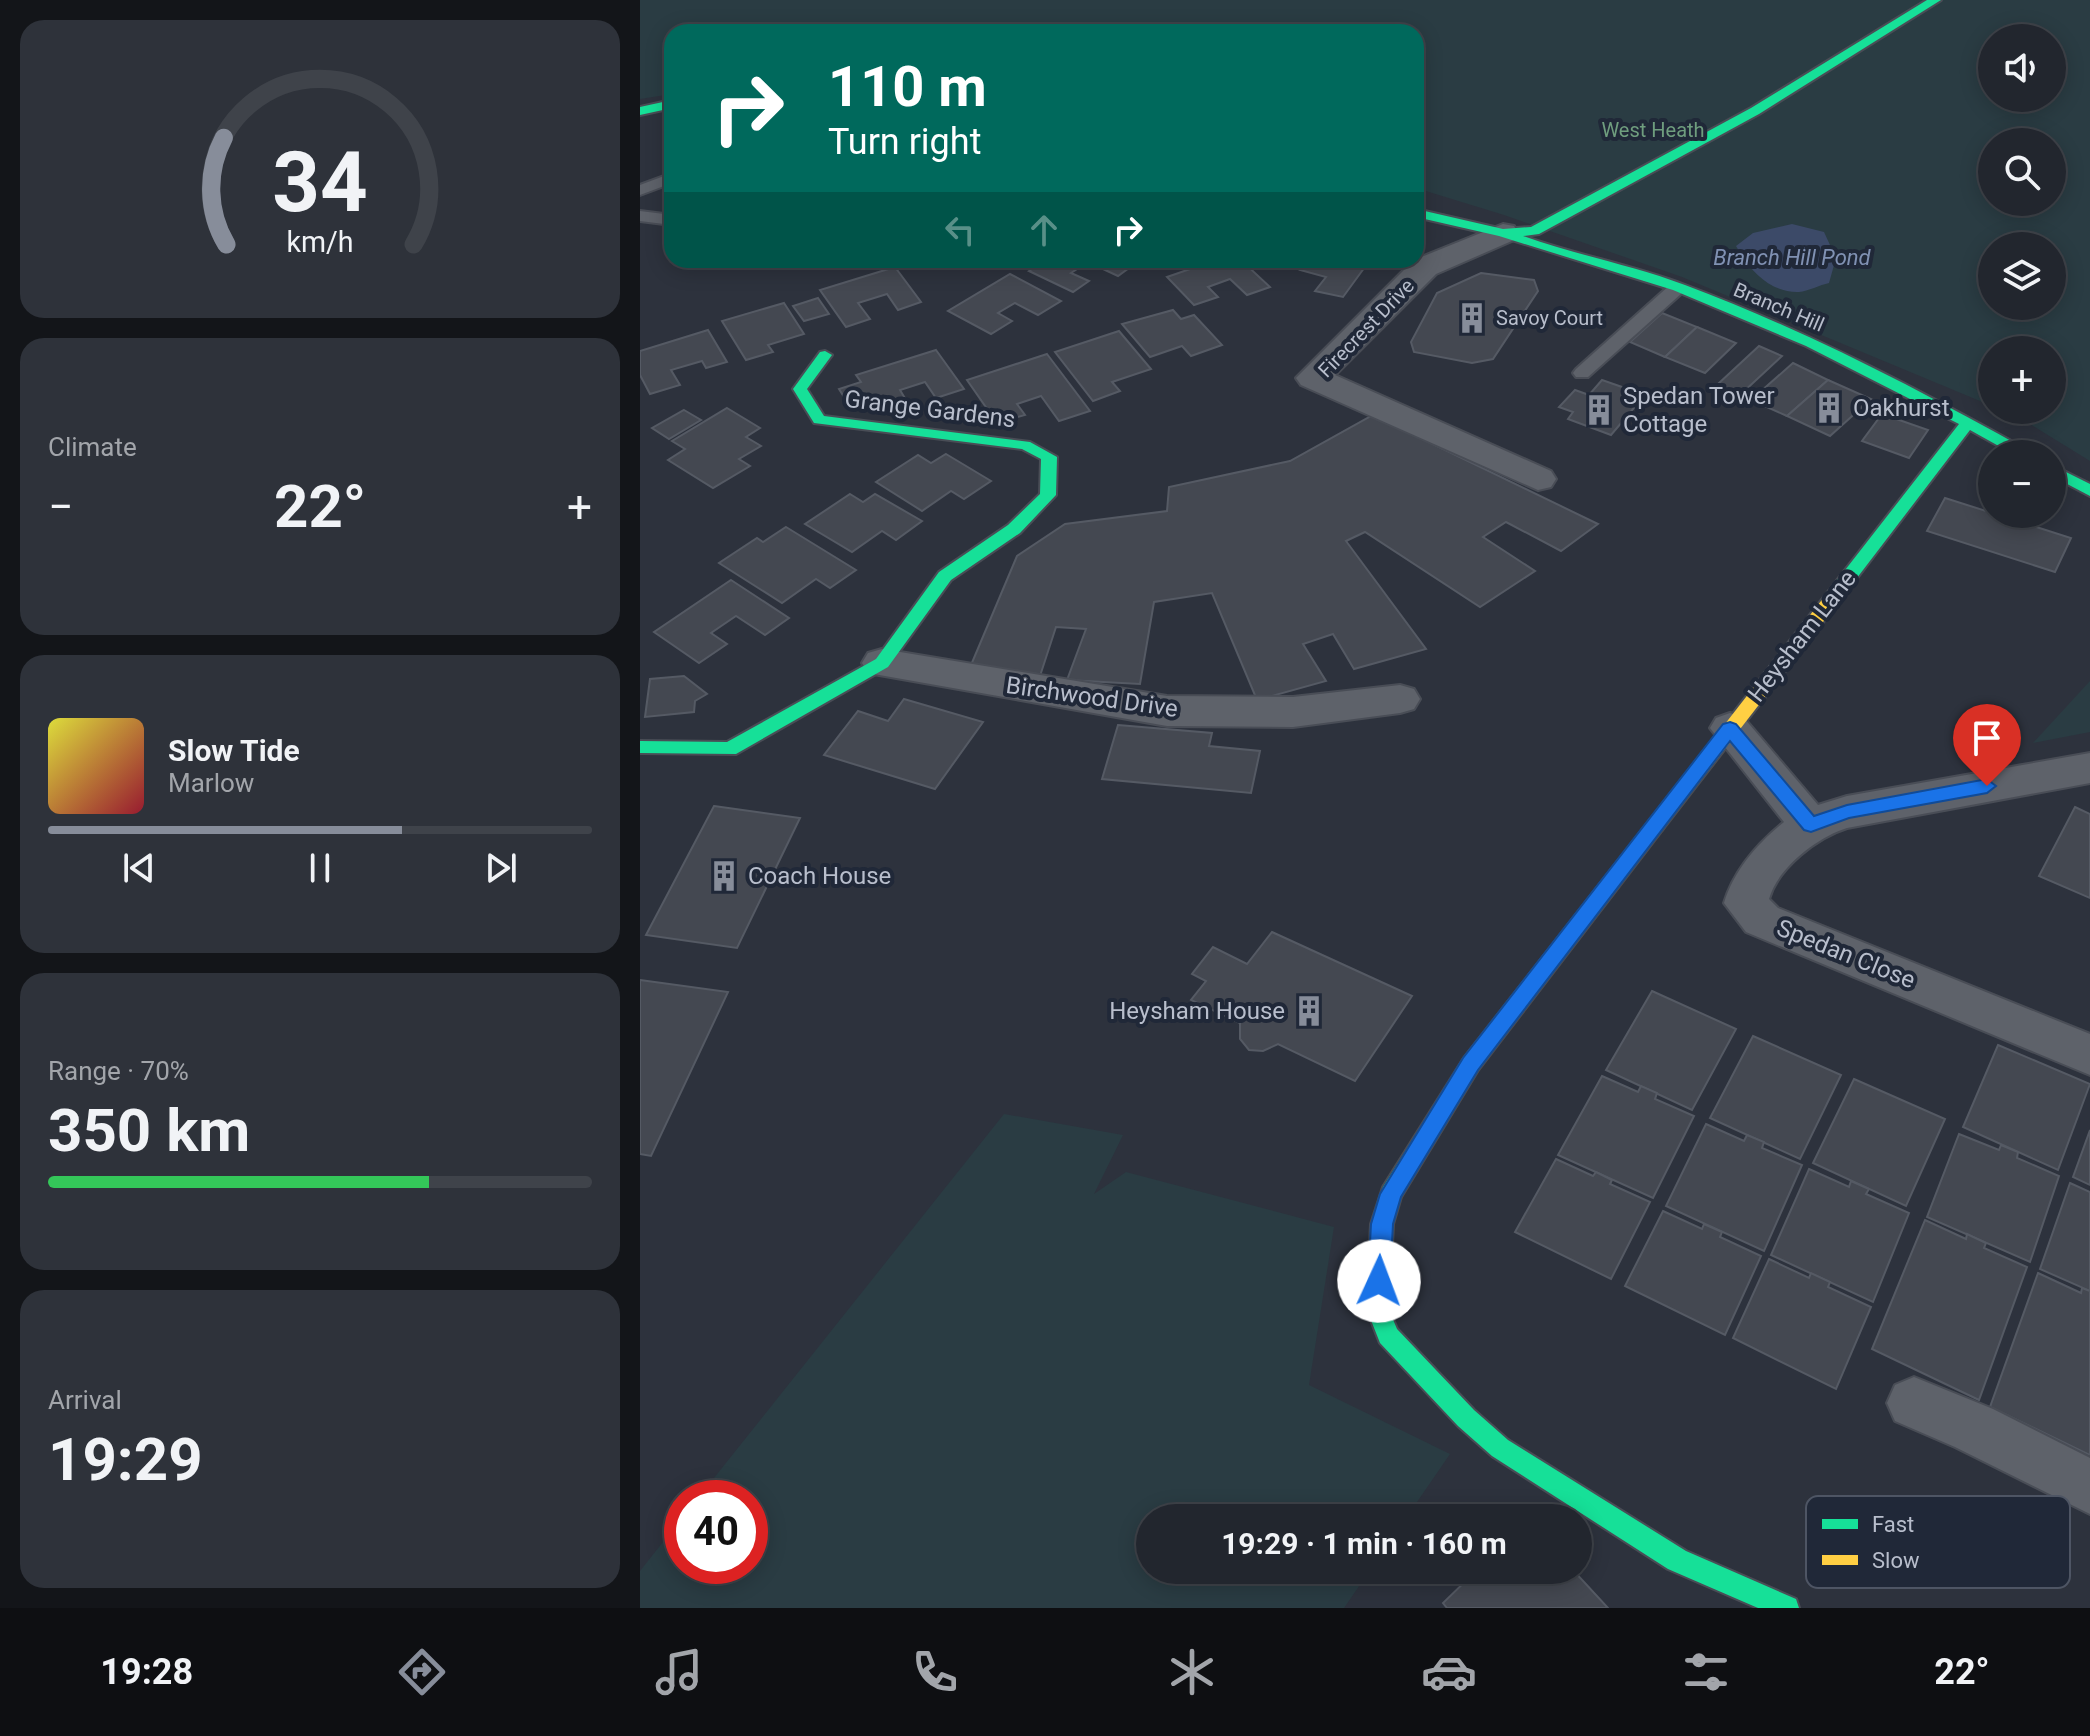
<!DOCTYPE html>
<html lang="en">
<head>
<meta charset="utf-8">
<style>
	:root { --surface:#22262e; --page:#2e323a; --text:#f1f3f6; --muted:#a2a5aa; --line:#3f434a; --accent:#878d9a }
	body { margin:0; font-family:Roboto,sans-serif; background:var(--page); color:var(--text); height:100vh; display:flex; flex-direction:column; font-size:30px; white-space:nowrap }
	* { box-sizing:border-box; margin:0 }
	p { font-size:26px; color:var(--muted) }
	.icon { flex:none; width:44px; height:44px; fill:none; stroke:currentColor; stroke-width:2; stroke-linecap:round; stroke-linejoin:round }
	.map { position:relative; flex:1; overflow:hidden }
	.sheet { display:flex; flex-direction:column; gap:20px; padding:20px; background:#131519; width:640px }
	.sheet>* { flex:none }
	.banner { position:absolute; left:24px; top:24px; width:760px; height:244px; border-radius:24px; box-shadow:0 4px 20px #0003,0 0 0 2px var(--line); background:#00695c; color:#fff; overflow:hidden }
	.buttons { position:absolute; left:1338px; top:24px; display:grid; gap:16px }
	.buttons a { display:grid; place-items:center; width:88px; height:88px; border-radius:50%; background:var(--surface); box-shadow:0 4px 20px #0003,0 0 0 2px var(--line); font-size:40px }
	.speed { position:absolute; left:24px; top:1480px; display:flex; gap:16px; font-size:40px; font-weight:700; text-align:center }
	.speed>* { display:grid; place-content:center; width:104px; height:104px; border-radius:50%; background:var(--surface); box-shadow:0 4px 20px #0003,0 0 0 2px var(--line); line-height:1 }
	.speed .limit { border:12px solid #d22; background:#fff; color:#111 }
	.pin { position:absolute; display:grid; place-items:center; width:68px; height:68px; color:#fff; margin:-82px -34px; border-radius:50% 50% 50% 0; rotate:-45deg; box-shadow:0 0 8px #0007 }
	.pin .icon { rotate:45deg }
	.me { position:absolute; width:88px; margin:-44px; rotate:2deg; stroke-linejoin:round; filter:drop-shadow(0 0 6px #0008) }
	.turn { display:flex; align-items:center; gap:28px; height:168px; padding:0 32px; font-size:36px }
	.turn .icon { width:104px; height:104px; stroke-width:2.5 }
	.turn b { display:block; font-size:56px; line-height:68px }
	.lanes { display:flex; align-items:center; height:76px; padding:0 32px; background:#0003; justify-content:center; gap:40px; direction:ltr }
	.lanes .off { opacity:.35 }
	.big { font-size:60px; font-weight:700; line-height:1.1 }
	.sheet .tile { flex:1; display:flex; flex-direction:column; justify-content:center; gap:12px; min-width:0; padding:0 28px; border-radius:24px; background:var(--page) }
	.sheet .dial { align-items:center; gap:0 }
	.dial svg { height:208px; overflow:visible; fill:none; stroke:var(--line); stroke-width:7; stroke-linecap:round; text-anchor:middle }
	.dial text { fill:var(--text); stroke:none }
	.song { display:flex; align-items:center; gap:24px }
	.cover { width:96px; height:96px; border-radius:12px; background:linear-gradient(135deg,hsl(60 70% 55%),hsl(350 70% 35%)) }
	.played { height:8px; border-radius:4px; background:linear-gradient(90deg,var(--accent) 65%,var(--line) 65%) }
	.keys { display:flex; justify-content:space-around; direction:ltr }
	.heat { display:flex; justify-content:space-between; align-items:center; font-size:44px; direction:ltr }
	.charge { height:12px; border-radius:6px; background:linear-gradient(90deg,#34c759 70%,var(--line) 0) }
	.trip { position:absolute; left:496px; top:1504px; width:456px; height:80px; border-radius:40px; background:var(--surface); box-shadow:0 4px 20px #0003,0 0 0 2px var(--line); font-weight:700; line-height:80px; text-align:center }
	.dock { display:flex; height:128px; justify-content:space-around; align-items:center; background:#0e0f12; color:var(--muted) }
	.dock .icon { width:56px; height:56px }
	.dock .selected { color:var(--accent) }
	.dock b { font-size:36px; color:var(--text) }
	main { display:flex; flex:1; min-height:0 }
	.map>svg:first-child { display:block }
</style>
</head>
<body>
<main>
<section class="sheet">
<div class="tile dial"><svg viewBox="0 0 100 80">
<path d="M14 69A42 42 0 1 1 86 69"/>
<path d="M14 69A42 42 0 0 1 13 28" stroke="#878d9a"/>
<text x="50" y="56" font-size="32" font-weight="700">34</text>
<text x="50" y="72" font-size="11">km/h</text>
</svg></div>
<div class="tile"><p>Climate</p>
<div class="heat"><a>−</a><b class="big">22°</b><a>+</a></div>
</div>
<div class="tile">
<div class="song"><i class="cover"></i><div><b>Slow Tide</b><p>Marlow</p></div></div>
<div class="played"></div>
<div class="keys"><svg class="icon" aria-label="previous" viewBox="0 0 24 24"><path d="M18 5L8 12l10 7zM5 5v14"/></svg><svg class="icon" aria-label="pause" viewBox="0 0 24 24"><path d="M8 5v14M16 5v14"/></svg><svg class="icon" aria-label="next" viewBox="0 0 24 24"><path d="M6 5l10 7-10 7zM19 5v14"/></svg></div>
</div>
<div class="tile"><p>Range · 70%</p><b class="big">350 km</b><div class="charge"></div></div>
<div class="tile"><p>Arrival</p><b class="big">19:29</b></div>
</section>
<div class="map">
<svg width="1450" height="1608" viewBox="0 0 1450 1608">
	<rect width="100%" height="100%" fill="#2d323d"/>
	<!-- green -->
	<g fill="#2a3c43" fill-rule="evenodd">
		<path d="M0 0H1450V461L1382 419 1360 410H1412V350H1352V406L1042 277 864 215 776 188V32H32V94L0 99ZM1352 38H1412V98H1352ZM1352 142H1412V202H1352ZM1352 246H1412V306H1352Z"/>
		<path d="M1450 681V732L1393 743Z"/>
		<path d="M364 1114 483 1135 454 1194 486 1172 694 1227 669 1385 810 1454 766 1518H510V1570H730L704 1608H0V1571L42 1518V1566H110V1498H58Z"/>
	</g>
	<!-- water -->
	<path fill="#3c4a68" d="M1152 224 1184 232 1196 258 1189 283C1180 285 1168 291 1159 292 1129 293 1109 269 1096 246L1113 233Z"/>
	<!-- building -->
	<g fill="#444851" stroke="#555a64" stroke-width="2">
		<path d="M406 260H500L478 276 448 262 431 273 449 281 433 292 389 271Z"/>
		<path d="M576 260H601L630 287 607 295 590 279 568 287 578 297 554 305 527 277Z"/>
		<path d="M668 260H730L703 297 675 291 686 277 660 270Z"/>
		<path d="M255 267 281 302 258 310 247 294 218 303 230 319 206 327 180 290Z"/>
		<path d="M841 273 894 280 898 291 853 359 832 363 774 352 771 342 797 293Z"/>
		<path d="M370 274 421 301 398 315 375 303 358 313 372 321 351 334 308 311Z"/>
		<path d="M178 298 189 314 164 321 153 306Z"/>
		<path d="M144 303 164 334 128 345 133 352 106 360 82 321Z"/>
		<path d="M533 310 541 319 554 315 582 345 551 356 542 346 510 357 482 324Z"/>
		<path d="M1022 313 1057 327 1025 357 990 342Z"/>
		<path d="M1057 327 1096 343 1065 373 1025 357Z"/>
		<path d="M68 330 87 362 66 368 62 361 31 370 40 385 10 394 0 375V351Z"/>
		<path d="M479 331 511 369 472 382 480 391 453 401 415 352Z"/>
		<path d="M1119 346 1142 356 1101 394 1078 384Z"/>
		<path d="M296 350 324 389 296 398 285 382 260 390 266 400 237 409 233 401 211 408 199 389 221 382 216 375Z"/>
		<path d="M407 354 450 411 419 421 401 396 377 404 385 415 357 423 327 380Z"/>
		<path d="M1153 363 1188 380 1147 416 1111 400Z"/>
		<path d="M962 380 1005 395 971 435 928 419 933 412 919 407 935 390 949 395Z"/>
		<path d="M1188 380 1231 399 1190 436 1147 416Z"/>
		<path d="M87 408 120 428 106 437 121 446 99 459 110 466 73 488 28 460 45 449 32 441Z"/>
		<path d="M44 410 61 420 29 439 12 428Z"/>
		<path d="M1242 414 1288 430 1269 458 1222 441Z"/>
		<path d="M733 415 958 524 921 551 866 522 843 537 895 571 840 607 725 532 706 541 786 649 714 669 693 634 663 644 686 681 617 700 572 593 514 602 500 684 427 680 446 629 416 627 400 676 331 665 377 556 425 524 527 511 529 487 650 461Z"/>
		<path d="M306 454 351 481 324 499 311 491 282 511 236 482 278 455 291 463Z"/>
		<path d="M210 494 223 502 235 494 282 521 256 540 242 531 212 552 165 524Z"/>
		<path d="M1305 498 1431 538 1415 572 1287 531Z"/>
		<path d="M146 527 216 570 190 588 176 579 142 603 79 563 117 538 123 542Z"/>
		<path d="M91 580 149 618 125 635 96 616 71 633 87 644 59 663 14 632Z"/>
		<path d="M44 676 67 694 55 701 54 712 5 717 10 679Z"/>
		<path d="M264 699 343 722 295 789 184 755 218 711 248 721Z"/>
		<path d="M478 725 572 733 569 746 620 751 611 793 462 779Z"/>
		<path d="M74 806 160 818 97 948 6 935Z"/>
		<path d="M1435 807 1450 814V898L1399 876Z"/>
		<path d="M632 932 772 996 715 1081 638 1044 623 1051 609 1050 600 1039V1023L551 1000 566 981 552 974 573 947 607 964Z"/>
		<path d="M0 980 88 992 11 1156 0 1154Z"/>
		<path d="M1012 991 1096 1029 1052 1110 966 1070Z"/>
		<path d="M1113 1036 1201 1075 1160 1159 1070 1118Z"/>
		<path d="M1358 1045 1450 1084 1418 1170 1323 1127Z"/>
		<path d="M962 1076 998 1092 1001 1086 1017 1093 1015 1099 1054 1116 1013 1198 918 1155Z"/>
		<path d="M1214 1079 1305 1119 1266 1206 1173 1163Z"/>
		<path d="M1066 1124 1104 1141 1107 1135 1124 1142 1122 1148 1162 1165 1124 1251 1026 1206Z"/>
		<path d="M1450 1130V1185L1433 1177Z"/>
		<path d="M1319 1134 1359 1150 1361 1145 1378 1152 1377 1158 1419 1176 1390 1262 1287 1217Z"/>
		<path d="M916 1159 953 1176 956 1172 972 1180 970 1184 1010 1202 971 1279 875 1232Z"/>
		<path d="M1169 1169 1209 1187 1211 1181 1229 1189 1226 1194 1269 1213 1233 1302 1131 1255Z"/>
		<path d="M1430 1183 1450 1192V1291L1400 1269Z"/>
		<path d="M1023 1211 1062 1229 1064 1224 1082 1232 1080 1237 1121 1256 1085 1335 985 1286Z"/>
		<path d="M1285 1220 1326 1239 1327 1234 1346 1243 1344 1248 1387 1267 1339 1400 1232 1349Z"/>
		<path d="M1129 1259 1169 1278 1171 1273 1190 1282 1188 1287 1231 1307 1196 1389 1093 1338Z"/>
		<path d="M1398 1273 1441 1293 1442 1288 1450 1291V1455L1350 1407Z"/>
		<path d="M837 1570H933L968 1608H807L803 1603Z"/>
	</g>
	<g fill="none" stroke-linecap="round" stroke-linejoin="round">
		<defs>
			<g id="lane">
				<path d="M32 173V183L0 195V185Z"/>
				<path d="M0 211 32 215V225L0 221Z"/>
				<path d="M1036 284 1044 289 1042 293 948 377H936L933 373 936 369 1030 285Z"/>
			</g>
			<g id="street">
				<path d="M863 224 874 226 878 233 874 240 796 274 695 375 911 471 916 479 911 487 898 490 661 385 656 378 774 260Z"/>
				<path d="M242 649 527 696 653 697 760 685 774 689 780 699 774 709 760 713 653 727 527 726 228 673 222 663 228 653Z"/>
				<path d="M1090 713 1104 718 1178 805 1207 796 1450 753V783L1207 828C1178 837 1138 867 1129 899L1138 908 1450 1034V1075L1106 932 1084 903C1094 870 1118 843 1144 822L1070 728 1076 718Z"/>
				<path d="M1274 1377 1353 1409 1450 1458V1514L1315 1447 1255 1421 1247 1403 1255 1385Z"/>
			</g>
			<g id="fast">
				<path d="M1287 0H1301L1119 114 899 234 883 236C936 255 992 265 1045 285 1165 330 1278 389 1389 451L1392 454H1373L1330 430 1207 591H1195L1193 587 1195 583 1319 424 1166 346 1033 290 859 236 776 217V209L863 229 891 227 1111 108Z"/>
				<path d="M32 100V108L0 115V107Z"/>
				<path d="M185 351 192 355 167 389 184 416 390 442 417 457 416 495 380 533 311 580 248 667 96 754 0 753V741L87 742 236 659 299 572 368 525 400 494 401 459 382 449 174 423 153 389 180 352Z"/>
				<path d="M1412 465 1450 484V496L1412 476Z"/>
				<path d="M1016 818 1022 820 1025 825 1022 830 838 1070 761 1197 753 1224 749 1310 757 1329 834 1410 868 1440 1046 1551 1156 1599 1159 1608H1118L1028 1569 852 1456 818 1426 740 1343 727 1310 731 1224 743 1187 824 1058 1010 820Z"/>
			</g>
			<path id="slow" d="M1201 581 1207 583 1209 587 1207 591 1022 830H1010L1007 825 1010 820 1195 583Z"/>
		</defs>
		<!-- lane casing -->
		<use href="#lane" stroke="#494d56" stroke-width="4"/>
		<!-- street casing -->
		<use href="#street" stroke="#494d56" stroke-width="4"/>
		<!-- fast casing -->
		<use href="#fast" stroke="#494d56" stroke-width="4"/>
		<!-- slow casing -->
		<use href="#slow" stroke="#494d56" stroke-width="4"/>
		<!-- lane -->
		<use href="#lane" fill="#5e626a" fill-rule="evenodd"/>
		<!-- street -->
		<use href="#street" fill="#5e626a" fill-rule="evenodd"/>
		<!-- fast -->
		<use href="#fast" fill="#16e098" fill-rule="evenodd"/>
		<!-- slow -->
		<use href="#slow" fill="#ffcf43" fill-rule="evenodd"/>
	</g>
	<!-- route -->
	<path fill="#1a73e8" stroke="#114b97" stroke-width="2" d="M1090 722 1096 724 1174 816 1207 805 1347 779 1356 786 1347 793 1209 818 1171 832 1164 830 1090 741 838 1070 761 1197 753 1224 750 1281 747 1288 739 1291 732 1288 728 1281 731 1224 740 1194 823 1058 1083 724Z"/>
	<!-- icons -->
	<defs>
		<symbol id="building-bare" viewBox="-9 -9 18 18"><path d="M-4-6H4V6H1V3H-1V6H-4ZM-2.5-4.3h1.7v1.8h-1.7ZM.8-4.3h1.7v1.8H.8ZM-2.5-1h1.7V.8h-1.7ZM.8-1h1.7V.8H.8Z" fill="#878d9a" stroke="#202838" stroke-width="2.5" paint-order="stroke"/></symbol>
	</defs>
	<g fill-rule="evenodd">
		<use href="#building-bare" x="810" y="296" width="44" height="44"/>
		<use href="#building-bare" x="1167" y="386" width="44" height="44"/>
		<use href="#building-bare" x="937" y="388" width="44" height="44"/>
		<use href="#building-bare" x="62" y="854" width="44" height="44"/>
		<use href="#building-bare" x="647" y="989" width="44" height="44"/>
	</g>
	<g text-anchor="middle" stroke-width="8" stroke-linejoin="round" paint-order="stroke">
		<!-- far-park labels -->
		<g font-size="20" fill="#6f9d7e" stroke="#202838">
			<text x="1013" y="137">West Heath</text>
		</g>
		<!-- far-street labels -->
		<g font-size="20" fill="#b8becc" stroke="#202838">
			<text transform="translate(1139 307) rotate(23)" y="7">Branch Hill</text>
			<text transform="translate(726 328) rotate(-46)" y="7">Firecrest Drive</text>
		</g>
		<!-- far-poi labels -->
		<g font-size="20" fill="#b8becc" stroke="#202838" text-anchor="start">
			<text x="856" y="325">Savoy Court</text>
		</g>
		<!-- far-water labels -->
		<g font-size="22" font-style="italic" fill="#8091b3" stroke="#202838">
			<text x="1152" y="265">Branch Hill Pond</text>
		</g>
		<!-- poi labels -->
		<g font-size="24" fill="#b8becc" stroke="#202838" text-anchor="start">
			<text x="983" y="404">Spedan Tower<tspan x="983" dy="28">Cottage</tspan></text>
			<text x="1213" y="416">Oakhurst</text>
			<text x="108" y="884">Coach House</text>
			<text x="645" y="1019" text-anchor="end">Heysham House</text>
		</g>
		<!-- street labels -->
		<g font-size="24" fill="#b8becc" stroke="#202838">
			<text transform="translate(290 409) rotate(7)" y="8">Grange Gardens</text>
			<text transform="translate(1162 636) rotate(-52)" y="8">Heysham Lane</text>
			<text transform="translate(452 697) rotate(8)" y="8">Birchwood Drive</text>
			<text transform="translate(1206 954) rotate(22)" y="8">Spedan Close</text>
		</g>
	</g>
	<!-- legend -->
	<rect x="1166" y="1496" width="264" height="92" rx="12" fill="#202838" stroke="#4e5564" stroke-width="2"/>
	<rect x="1182" y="1519" width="36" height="10" fill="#16e098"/>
	<rect x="1182" y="1555" width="36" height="10" fill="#ffcf43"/>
	<g font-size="22" fill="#b8becc">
		<text x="1232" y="1532">Fast</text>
		<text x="1232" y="1568">Slow</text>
	</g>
</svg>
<div class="buttons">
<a><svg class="icon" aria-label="sound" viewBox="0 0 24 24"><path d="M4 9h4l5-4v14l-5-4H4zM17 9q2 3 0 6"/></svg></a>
<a><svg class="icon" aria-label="search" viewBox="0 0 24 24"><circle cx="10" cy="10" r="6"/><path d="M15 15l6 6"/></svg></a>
<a><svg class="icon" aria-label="layers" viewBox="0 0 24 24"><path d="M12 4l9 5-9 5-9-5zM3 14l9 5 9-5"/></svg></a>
<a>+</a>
<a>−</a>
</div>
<div class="speed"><div class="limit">40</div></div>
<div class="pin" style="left:1347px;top:786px;background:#d93025"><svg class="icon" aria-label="arrive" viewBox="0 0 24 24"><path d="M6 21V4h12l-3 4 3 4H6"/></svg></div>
<svg class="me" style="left:739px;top:1281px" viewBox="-20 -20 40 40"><circle r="19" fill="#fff"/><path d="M0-13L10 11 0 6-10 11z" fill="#1a73e8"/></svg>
<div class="trip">19:29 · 1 min · 160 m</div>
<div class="banner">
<div class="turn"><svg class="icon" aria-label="right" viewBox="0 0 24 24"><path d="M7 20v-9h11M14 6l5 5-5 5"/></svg><div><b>110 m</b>Turn right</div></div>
<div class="lanes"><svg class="icon off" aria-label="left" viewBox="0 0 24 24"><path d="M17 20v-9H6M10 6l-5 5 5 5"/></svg><svg class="icon off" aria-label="ahead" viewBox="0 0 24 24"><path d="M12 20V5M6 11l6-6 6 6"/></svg><svg class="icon" aria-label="right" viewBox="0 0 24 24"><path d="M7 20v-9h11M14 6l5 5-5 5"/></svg></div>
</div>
</div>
</main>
<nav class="dock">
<b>19:28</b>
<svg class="icon selected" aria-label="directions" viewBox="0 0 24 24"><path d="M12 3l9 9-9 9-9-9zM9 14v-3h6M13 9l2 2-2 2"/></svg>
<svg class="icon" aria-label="music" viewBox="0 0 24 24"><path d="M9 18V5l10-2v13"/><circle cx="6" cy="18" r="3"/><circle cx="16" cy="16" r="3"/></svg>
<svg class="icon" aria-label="phone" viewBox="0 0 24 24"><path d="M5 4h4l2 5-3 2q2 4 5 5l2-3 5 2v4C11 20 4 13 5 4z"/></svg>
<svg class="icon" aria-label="climate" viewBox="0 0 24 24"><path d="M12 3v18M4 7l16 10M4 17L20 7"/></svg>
<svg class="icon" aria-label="car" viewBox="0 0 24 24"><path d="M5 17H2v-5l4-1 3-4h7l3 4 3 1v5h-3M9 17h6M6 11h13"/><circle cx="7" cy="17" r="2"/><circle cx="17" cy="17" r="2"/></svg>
<svg class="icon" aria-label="filters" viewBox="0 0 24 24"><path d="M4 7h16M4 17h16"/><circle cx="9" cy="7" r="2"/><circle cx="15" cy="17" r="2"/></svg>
<b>22°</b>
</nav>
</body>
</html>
